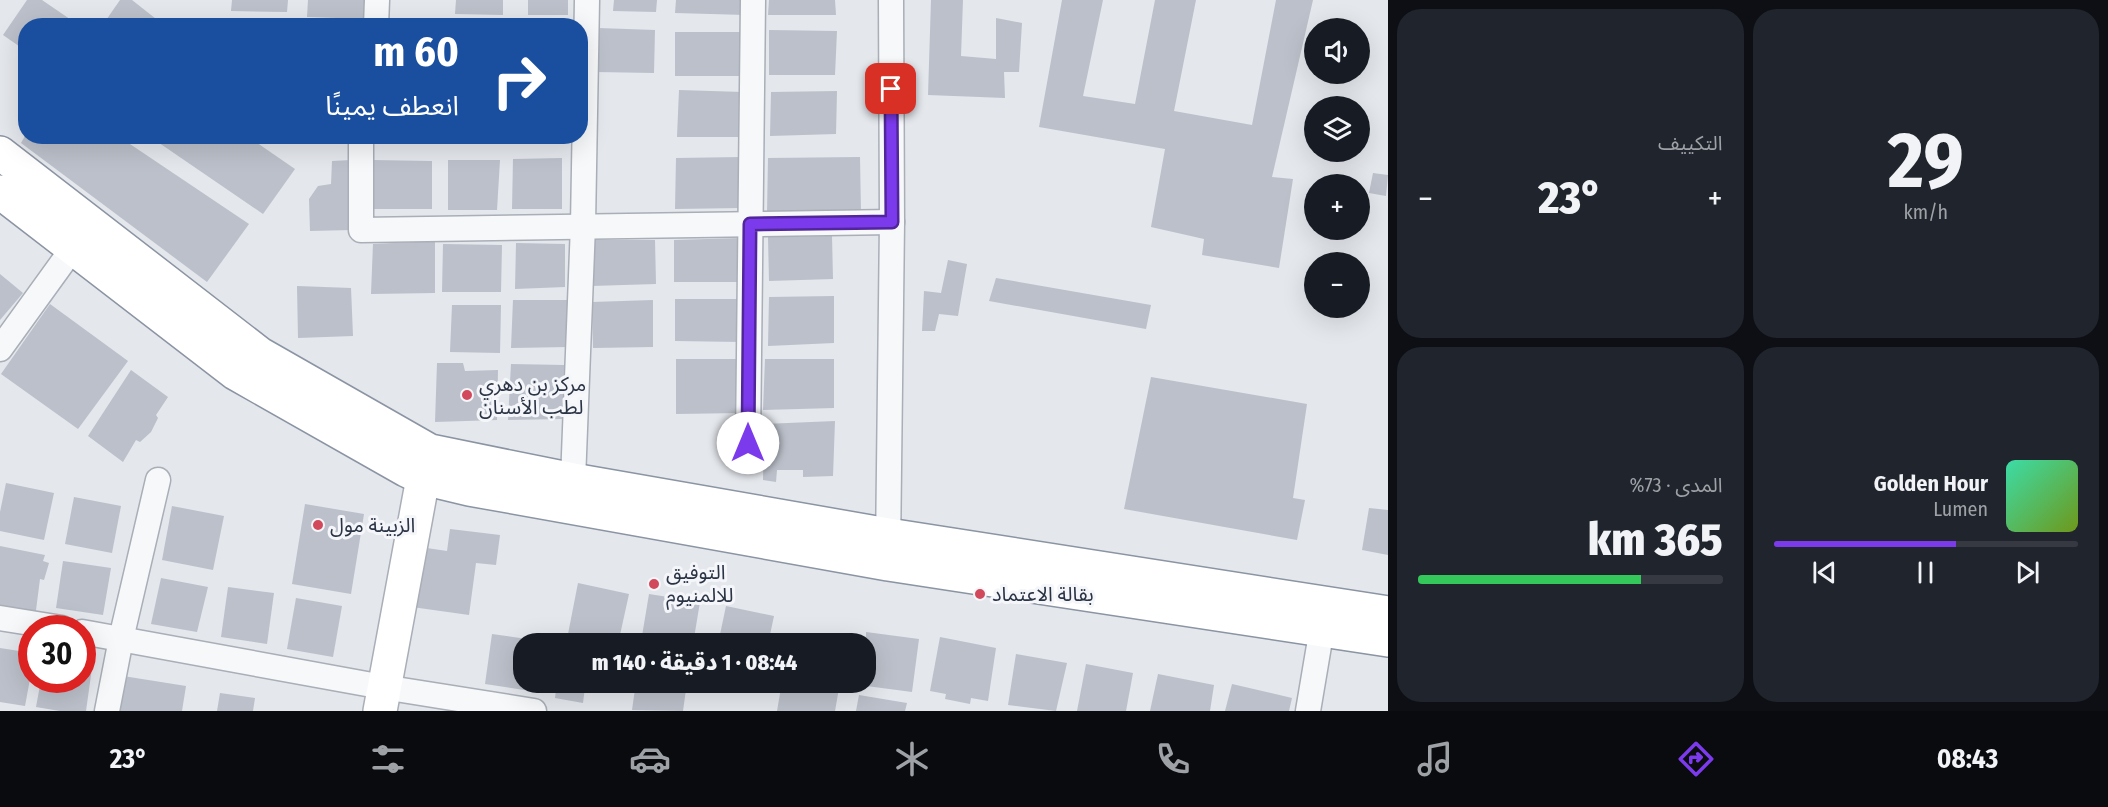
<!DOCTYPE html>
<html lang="ar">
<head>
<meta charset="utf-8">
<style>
	:root { --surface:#171b24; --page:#20242c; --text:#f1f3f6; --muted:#9ea1a6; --line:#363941; --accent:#7c3aed }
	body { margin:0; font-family:"Fira Sans Condensed","Noto Sans Arabic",sans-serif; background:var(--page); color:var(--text); direction:rtl; height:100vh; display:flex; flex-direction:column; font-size:22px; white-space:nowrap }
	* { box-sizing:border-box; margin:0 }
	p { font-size:20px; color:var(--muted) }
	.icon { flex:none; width:33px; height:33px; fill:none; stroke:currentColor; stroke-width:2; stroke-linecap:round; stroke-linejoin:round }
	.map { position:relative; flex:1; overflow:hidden; direction:ltr }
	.panel { display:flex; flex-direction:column; gap:9px; padding:9px; background:#0d0f14; width:720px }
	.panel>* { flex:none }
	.guide { position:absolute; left:18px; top:18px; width:570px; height:126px; border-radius:24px; box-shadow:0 6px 24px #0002; direction:rtl; background:#1a4fa0; color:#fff; overflow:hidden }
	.tools { position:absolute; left:1304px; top:18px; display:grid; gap:12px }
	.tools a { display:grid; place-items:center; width:66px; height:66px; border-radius:50%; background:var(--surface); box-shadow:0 6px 24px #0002; font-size:30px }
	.speed { position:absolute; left:18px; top:615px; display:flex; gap:12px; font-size:30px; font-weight:700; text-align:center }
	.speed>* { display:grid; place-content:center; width:78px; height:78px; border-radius:50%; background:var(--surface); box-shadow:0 6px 24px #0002; line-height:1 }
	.speed .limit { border:9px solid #d22; background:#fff; color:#111 }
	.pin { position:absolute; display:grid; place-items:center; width:51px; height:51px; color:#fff; margin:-26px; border-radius:12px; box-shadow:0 3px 9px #0006 }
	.me { position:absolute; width:66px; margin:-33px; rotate:0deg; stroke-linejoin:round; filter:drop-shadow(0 0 4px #0008) }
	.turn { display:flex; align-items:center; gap:21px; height:126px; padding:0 30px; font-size:27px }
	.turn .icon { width:78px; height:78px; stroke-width:2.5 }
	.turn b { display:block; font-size:42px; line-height:51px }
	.big { font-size:45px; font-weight:800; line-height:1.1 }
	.panel .card { flex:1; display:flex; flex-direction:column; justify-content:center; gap:9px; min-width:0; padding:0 21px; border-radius:24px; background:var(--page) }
	.panel .dial { align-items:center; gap:0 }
	.dial b { font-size:78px; line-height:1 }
	.song { display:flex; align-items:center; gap:18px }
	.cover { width:72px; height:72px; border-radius:9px; background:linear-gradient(135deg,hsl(160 70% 55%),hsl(80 70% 35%)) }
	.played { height:6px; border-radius:3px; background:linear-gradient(90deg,var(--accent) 60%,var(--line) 60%) }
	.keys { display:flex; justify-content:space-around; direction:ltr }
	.heat { display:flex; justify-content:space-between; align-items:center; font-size:33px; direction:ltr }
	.charge { height:9px; border-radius:4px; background:linear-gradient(90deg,#34c759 73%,var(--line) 0) }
	.panel .tiles { flex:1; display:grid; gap:9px; grid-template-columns:repeat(2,1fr) }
	.trip { position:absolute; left:513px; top:633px; width:363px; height:60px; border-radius:24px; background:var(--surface); box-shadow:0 6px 24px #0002; font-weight:800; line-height:60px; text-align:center; direction:rtl }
	.menu { display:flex; height:96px; justify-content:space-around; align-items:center; background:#090b0e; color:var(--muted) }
	.menu .icon { width:42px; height:42px }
	.menu .selected { color:var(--accent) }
	.menu b { font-size:27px; color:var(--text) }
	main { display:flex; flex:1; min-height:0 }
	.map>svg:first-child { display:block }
</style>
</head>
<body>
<main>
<section class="panel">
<div class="tiles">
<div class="card dial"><b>29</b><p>km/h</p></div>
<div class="card"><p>التكييف</p>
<div class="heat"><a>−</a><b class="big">23°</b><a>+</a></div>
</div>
<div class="card">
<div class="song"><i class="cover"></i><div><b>Golden Hour</b><p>Lumen</p></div></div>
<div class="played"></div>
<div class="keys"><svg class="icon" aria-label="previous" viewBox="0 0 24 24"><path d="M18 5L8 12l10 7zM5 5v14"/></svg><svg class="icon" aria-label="pause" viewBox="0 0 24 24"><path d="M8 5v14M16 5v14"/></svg><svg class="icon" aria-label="next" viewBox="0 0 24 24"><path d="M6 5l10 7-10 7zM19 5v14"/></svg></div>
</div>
<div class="card"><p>المدى · 73%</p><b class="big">365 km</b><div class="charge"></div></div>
</div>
</section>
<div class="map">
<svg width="1388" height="711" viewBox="0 0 1388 711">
	<rect width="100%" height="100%" fill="#e4e7ec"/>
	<!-- building -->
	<g fill="#bbc0ca">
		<path d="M27 0H42L80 26H26V51L3 35Z"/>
		<path d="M120 0H132L165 26H102Z"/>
		<path d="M232 0H288L287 12 231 11Z"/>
		<path d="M308 0H368L367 19 307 17Z"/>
		<path d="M456 0H503V15L455 14Z"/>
		<rect x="528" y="0" width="40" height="15"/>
		<path d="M614 0H657L656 12 613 11Z"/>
		<path d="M676 0H746V15L675 13Z"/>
		<path d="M769 0H835L836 15H768Z"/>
		<path d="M931 0H963L961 56 996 59V18L1022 23 1019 72H1004L1005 98 928 95Z"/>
		<path d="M1062 0H1103L1083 96 1135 104 1155 0H1196L1174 111 1252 125 1276 0H1313L1272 177 1293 179 1279 268 1202 255 1204 239 1151 227 1165 149 1039 127Z"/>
		<path d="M598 28 655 30 654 73 596 72Z"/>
		<path d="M769 30 837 31 835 75H769Z"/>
		<path d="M675 32H745L744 76H675Z"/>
		<path d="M679 90 743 92 742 137H677Z"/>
		<path d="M837 91 836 134 770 136 771 92Z"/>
		<path d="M25 136H118L249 224 207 282 21 143Z"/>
		<path d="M149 136H247L295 169 263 214Z"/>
		<path d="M742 157 741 208 675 209 676 158Z"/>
		<path d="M860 157 861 214H767L768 158Z"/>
		<path d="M562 158V209H512L513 159Z"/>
		<path d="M351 160 352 230 310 231 309 199 318 186 331 184 332 161Z"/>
		<path d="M372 160 432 161V209H371Z"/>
		<path d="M448 160H500L497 210H448Z"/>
		<path d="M1373 173 1388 175 1386 196 1369 193Z"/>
		<path d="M832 236 833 279 769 281 768 237Z"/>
		<path d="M741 238V282H674V240Z"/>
		<path d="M591 240H655L656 284 591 286Z"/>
		<path d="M435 241V293L371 294 373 244Z"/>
		<path d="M516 243 565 244V287L515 289Z"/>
		<path d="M443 244 502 245 501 292H442Z"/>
		<path d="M948 260 967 264 958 316 939 314 935 331H922L924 291 941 293Z"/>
		<path d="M0 274 23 293 0 320Z"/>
		<path d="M996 278 1151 305 1146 329 989 301Z"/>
		<path d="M297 286 351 288 353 336 298 338Z"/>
		<path d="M834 296V343L768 346 769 297Z"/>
		<path d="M675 299H740L741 342 675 341Z"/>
		<path d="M513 300H567L568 347 511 348Z"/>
		<path d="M653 300V347L593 348 592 302Z"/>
		<path d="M50 304 128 361 78 429 1 374Z"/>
		<path d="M452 305H501L500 353 450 352Z"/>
		<path d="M676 359H741V413L676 414Z"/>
		<path d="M765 359H834V408L763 410Z"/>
		<path d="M437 363H463L465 371 498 370 497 420 435 422Z"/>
		<path d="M511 364 564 365 563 419 508 420Z"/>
		<path d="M131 370 168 397 156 415 158 418 151 432 140 442 136 440 123 462 88 436Z"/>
		<path d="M1151 377 1307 404 1293 498 1305 500 1297 540 1124 509Z"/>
		<path d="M835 421 833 476 803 477V470H777L776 482 763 480 764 424Z"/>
		<path d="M6 483 54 493 44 540 0 531V512Z"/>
		<path d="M74 497 121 506 112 553 65 544Z"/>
		<path d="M305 504 364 514 351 594 292 584Z"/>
		<path d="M172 506 224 516 213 570 162 560Z"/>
		<path d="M1369 508 1388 510V555L1362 550Z"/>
		<path d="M450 529 500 535 496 565 476 563 469 615 412 607 420 547 447 551Z"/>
		<path d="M0 546 45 555 43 561 49 563 44 580 40 579 35 618 0 611Z"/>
		<path d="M63 561 111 568 103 615 56 608Z"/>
		<path d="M161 578 208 587 197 632 151 624Z"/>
		<path d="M578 583 629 594 618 644 568 634Z"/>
		<path d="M228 587 274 593 267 644 221 637Z"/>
		<path d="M649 594 700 602 693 644 641 642Z"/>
		<path d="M296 598 342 606 333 657 287 649Z"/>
		<path d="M726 606 774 616 768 644H718Z"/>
		<path d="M866 632 919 639 912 692 859 685V682H866Z"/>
		<path d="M492 634 547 642 524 644V682H539L537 692 485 684Z"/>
		<path d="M940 637 996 648 988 701 971 698 970 704 945 699 946 694 930 691Z"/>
		<path d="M0 648 32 653V668L25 706 0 702Z"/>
		<path d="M1016 654 1067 663 1056 711 1008 705Z"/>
		<path d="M1086 664 1133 673 1126 711H1077Z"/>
		<path d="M82 666 92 668 86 711H60L36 707 41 680H82Z"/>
		<path d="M1158 674 1214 685 1210 711H1150Z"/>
		<path d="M123 676 186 686 182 711H117Z"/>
		<path d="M557 682H613L612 691 585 687 583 703 555 698Z"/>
		<path d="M636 682H687L683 711 632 710Z"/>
		<path d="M782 682H807L839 688 835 711H777Z"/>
		<path d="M1232 684 1292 698 1289 711H1225Z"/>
		<path d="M220 693 255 698 253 711H217Z"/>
		<path d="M859 695 907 703 905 711H856Z"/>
	</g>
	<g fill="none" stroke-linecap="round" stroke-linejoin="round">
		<defs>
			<g id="street">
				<path d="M376 26 377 0"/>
				<path d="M361 136V230L892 222"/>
				<path d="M0 349 73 248"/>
				<path d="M748 443 753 0"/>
				<path d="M573 480 583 225 587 0"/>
				<path d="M888 550 892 222 891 0"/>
				<path d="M0 618 62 628"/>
				<path d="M82 632 383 687 534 711"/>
				<path d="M107 711 121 639 158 480"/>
				<path d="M1308 711 1322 628"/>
			</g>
			<path id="secondary" d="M380 711 423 478"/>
			<g id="highway">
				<path d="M0 153 260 354 430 451 573 480 888 535 1388 613"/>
				<path d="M0 192 235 373 406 470 423 478 469 489 888 564 1388 640"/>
			</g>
		</defs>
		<!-- street casing -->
		<use href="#street" stroke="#a9aeb7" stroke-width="27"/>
		<!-- secondary casing -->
		<use href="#secondary" stroke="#a9aeb7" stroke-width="36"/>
		<!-- highway casing -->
		<use href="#highway" stroke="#8b94a3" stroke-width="36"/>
		<!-- street -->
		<use href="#street" stroke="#f7f8fa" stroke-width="24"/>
		<!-- secondary -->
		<use href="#secondary" stroke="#fff" stroke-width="33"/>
		<!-- highway -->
		<use href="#highway" stroke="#fff" stroke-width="33"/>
	</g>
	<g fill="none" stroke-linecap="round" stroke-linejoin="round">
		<defs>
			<path id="route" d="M748 443 750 224 892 222 891 89"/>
		</defs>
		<!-- route casing -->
		<use href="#route" stroke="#51269a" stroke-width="15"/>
		<!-- route -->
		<use href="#route" stroke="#7c3aed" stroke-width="10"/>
	</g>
	<!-- markers -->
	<g fill="#d1495b" stroke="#f4f6f9" stroke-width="2">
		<circle cx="467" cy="395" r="6"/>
		<circle cx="318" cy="525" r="6"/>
		<circle cx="654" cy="584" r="6"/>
		<circle cx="980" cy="594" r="6"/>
	</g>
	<g text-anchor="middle" stroke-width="6" stroke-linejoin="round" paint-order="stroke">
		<!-- poi labels -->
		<g font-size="20" fill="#2b3445" stroke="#f4f6f9" text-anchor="start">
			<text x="479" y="391">مركز بن دهري<tspan x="479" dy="23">لطب الأسنان</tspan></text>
			<text x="330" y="532">الزبينة مول</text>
			<text x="666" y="579">التوفيق<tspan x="666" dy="23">للالمنيوم</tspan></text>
			<text x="992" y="601">بقالة الاعتماد</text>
		</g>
	</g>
</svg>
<div class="tools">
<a><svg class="icon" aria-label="sound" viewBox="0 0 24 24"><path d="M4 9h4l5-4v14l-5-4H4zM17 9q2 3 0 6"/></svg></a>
<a><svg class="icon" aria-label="layers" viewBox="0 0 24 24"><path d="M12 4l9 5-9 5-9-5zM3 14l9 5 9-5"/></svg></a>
<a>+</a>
<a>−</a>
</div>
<div class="speed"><div class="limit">30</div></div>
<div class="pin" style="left:891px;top:89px;background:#d93025"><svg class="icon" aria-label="arrive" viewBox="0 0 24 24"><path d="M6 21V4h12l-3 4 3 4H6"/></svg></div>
<svg class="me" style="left:748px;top:443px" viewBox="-20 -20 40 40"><circle r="19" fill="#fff"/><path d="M0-13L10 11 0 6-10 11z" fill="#7c3aed"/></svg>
<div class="trip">08:44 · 1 دقيقة · 140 m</div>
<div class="guide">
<div class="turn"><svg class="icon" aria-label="right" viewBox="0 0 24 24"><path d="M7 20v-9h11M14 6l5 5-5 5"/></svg><div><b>60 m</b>انعطف يمينًا</div></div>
</div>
</div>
</main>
<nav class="menu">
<b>08:43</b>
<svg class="icon selected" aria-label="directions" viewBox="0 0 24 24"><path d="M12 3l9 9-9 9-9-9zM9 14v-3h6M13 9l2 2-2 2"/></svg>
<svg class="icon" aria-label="music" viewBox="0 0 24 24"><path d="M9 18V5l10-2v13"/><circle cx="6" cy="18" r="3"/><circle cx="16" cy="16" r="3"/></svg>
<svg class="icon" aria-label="phone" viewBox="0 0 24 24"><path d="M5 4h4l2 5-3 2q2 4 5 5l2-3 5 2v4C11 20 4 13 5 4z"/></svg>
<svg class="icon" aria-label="climate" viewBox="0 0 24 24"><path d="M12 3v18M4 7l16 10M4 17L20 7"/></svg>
<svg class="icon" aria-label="car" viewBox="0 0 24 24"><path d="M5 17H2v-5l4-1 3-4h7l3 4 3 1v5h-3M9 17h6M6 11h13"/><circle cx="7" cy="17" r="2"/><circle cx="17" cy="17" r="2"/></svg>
<svg class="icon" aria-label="filters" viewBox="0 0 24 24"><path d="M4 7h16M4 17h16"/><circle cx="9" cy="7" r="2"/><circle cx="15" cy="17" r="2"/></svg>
<b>23°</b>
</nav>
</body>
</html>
